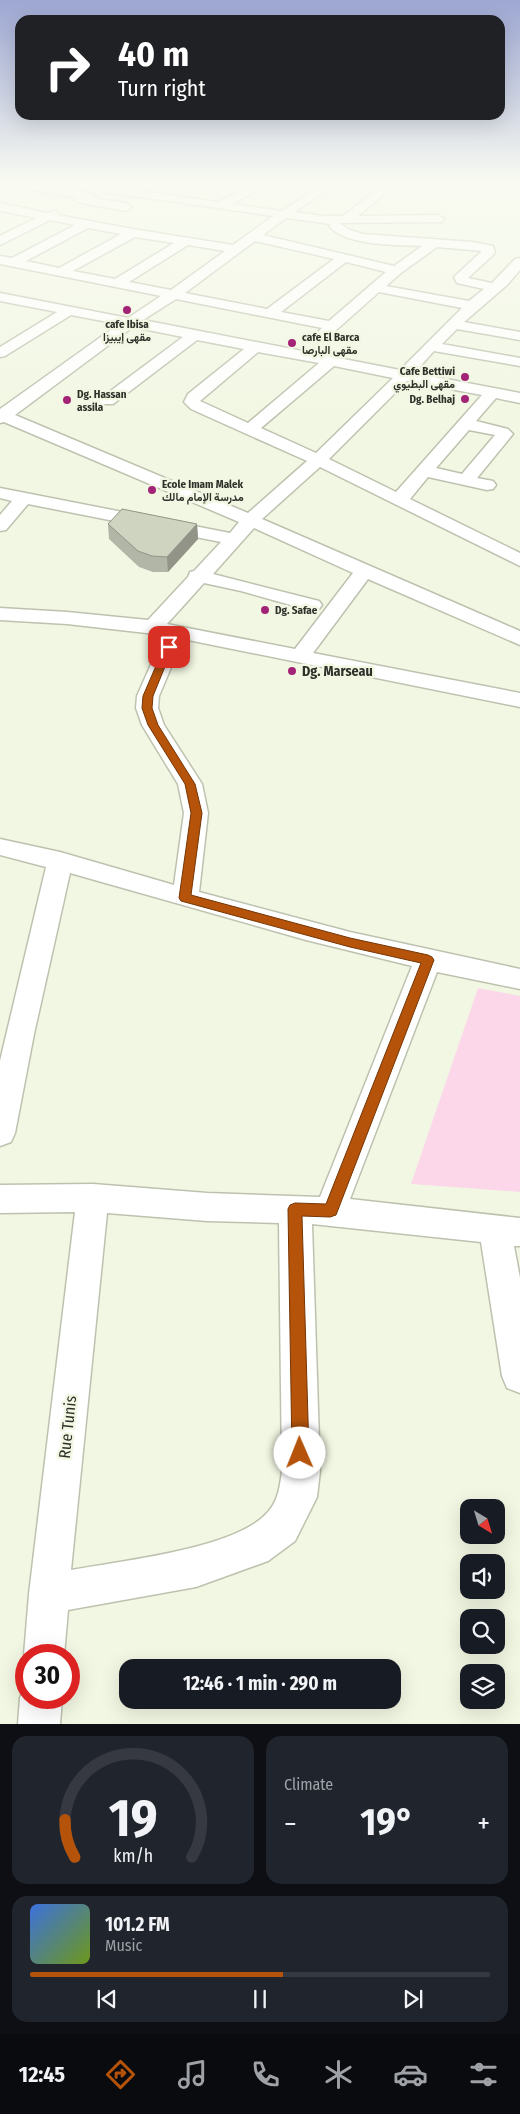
<!DOCTYPE html>
<html lang="en">
<head>
<meta charset="utf-8">
<style>
	:root { --surface:#171b24; --page:#20242c; --text:#f1f3f6; --muted:#9ea1a6; --line:#363941; --accent:#b45309 }
	body { margin:0; font-family:"Fira Sans Condensed",Vazirmatn,sans-serif; background:var(--page); color:var(--text); height:100vh; display:flex; flex-direction:column; font-size:19px; white-space:nowrap }
	* { box-sizing:border-box; margin:0 }
	p { font-size:16px; color:var(--muted) }
	.icon { flex:none; width:28px; height:28px; fill:none; stroke:currentColor; stroke-width:2; stroke-linecap:round; stroke-linejoin:round }
	.map { position:relative; height:1724px; overflow:hidden }
	.sheet { display:flex; flex-direction:column; gap:12px; padding:12px; background:#0d0f14; flex:1 }
	.sheet>* { flex:none }
	.guide { position:absolute; left:15px; top:15px; width:490px; height:105px; border-radius:15px; box-shadow:0 5px 20px #0002; background:#202124; color:#fff; overflow:hidden }
	.needle { width:32px; rotate:142deg }
	.controls { position:absolute; left:460px; top:1499px; display:grid; gap:10px }
	.controls a { display:grid; place-items:center; width:45px; height:45px; border-radius:10px; background:var(--surface); box-shadow:0 5px 20px #0002; font-size:25px }
	.speed { position:absolute; left:15px; top:1644px; display:flex; gap:10px; font-size:25px; font-weight:700; text-align:center }
	.speed>* { display:grid; place-content:center; width:65px; height:65px; border-radius:50%; background:var(--surface); box-shadow:0 5px 20px #0002; line-height:1 }
	.speed .limit { border:8px solid #d22; background:#fff; color:#111 }
	.pin { position:absolute; display:grid; place-items:center; width:42px; height:42px; color:#fff; margin:-21px; border-radius:10px; box-shadow:0 2px 8px #0006 }
	.me { position:absolute; width:55px; margin:-28px; rotate:359deg; stroke-linejoin:round; filter:drop-shadow(0 0 4px #0008) }
	.turn { display:flex; align-items:center; gap:18px; height:105px; padding:0 20px; font-size:22px }
	.turn .icon { width:65px; height:65px; stroke-width:2.5 }
	.turn b { display:block; font-size:35px; line-height:42px }
	.big { font-size:38px; font-weight:700; line-height:1.1 }
	.sheet .widget { flex:1; display:flex; flex-direction:column; justify-content:center; gap:8px; min-width:0; padding:0 18px; border-radius:15px; background:var(--page) }
	.sheet .dial { align-items:center; gap:0 }
	.dial svg { height:130px; overflow:visible; fill:none; stroke:var(--line); stroke-width:7; stroke-linecap:round; text-anchor:middle }
	.dial text { fill:var(--text); stroke:none }
	.song { display:flex; align-items:center; gap:15px }
	.cover { width:60px; height:60px; border-radius:8px; background:linear-gradient(135deg,hsl(220 70% 55%),hsl(80 70% 35%)) }
	.played { height:5px; border-radius:2px; background:linear-gradient(90deg,var(--accent) 55%,var(--line) 55%) }
	.keys { display:flex; justify-content:space-around; direction:ltr }
	.heat { display:flex; justify-content:space-between; align-items:center; font-size:28px; direction:ltr }
	.sheet .tiles { flex:1; display:grid; gap:12px; grid-template-columns:1fr 1fr }
	.widget:last-child { grid-column:span 2 }
	.trip { position:absolute; left:119px; top:1659px; width:282px; height:50px; border-radius:15px; background:var(--surface); box-shadow:0 5px 20px #0002; font-weight:700; line-height:50px; text-align:center }
	.tab-bar { display:flex; height:80px; justify-content:space-around; align-items:center; background:#090b0e; color:var(--muted) }
	.tab-bar .icon { width:35px; height:35px }
	.tab-bar .active { color:var(--accent) }
	.tab-bar b { font-size:22px; color:var(--text) }
	.map>svg:first-child { display:block }
</style>
</head>
<body>
<div class="map">
<svg width="520" height="1724" viewBox="0 0 520 1724">
	<rect width="100%" height="100%" fill="#f2f7e3"/>
	<!-- green -->
	<path fill="#fcd7ea" d="M478 988 520 996V1192L411 1184Z"/>
	<g fill="none" stroke-linecap="round" stroke-linejoin="round">
		<defs>
			<g id="street">
				<path d="M4 183H29L89 193 93 194 95 196 93 198 126 203 132 207 126 211 82 203 78 202 76 200 78 198 10 186Z"/>
				<path d="M256 183H270L232 204 282 211 324 183H336L295 212 323 216H343L385 183H397L358 216 438 215 444 219 442 222 339 223 350 230 363 234 473 242 493 246 495 252 493 255 468 278 492 283 515 259 520 258V270L507 285 464 322 520 332V340L457 329 442 344 520 358V366L434 351 414 373 520 393V403L496 398 476 421 508 429 513 434 477 478 493 481 496 485 493 489 487 490 428 477 410 499 520 553V566L320 467 262 519 520 631V645L368 579 313 653 520 693V707L183 639 159 696 158 708 164 725 202 784 208 813 199 892 350 932 520 969V989L437 972 350 1199 520 1218V1246H514L520 1278V1393L507 1388 502 1376 481 1242 312 1224 320 1471 317 1497 295 1541 268 1561 196 1587 68 1610 64 1655H26V1662L24 1655 29 1594 75 1212 0 1213V1185L93 1184 207 1193 320 1197 412 966 306 940 70 873 34 1034 15 1133 11 1142 0 1146V1061L46 867 0 855V839L60 852 174 885 184 813 178 784 142 725 136 708 137 696 164 635 67 624 0 620V608L67 612 148 620 188 577 190 572 194 571 221 542 28 504 6 530 0 531V515L12 501 0 498V488L230 533 239 522 4 422 0 423V409L119 324 71 315 5 356 0 357V347L57 312 0 301V293L128 318 161 296 0 264V256L12 258 75 225 50 220 0 245V236L36 218 0 211V203L47 213 57 211 58 215 133 229 233 245 273 216 105 192 99 189 105 186 218 202ZM286 218 331 224 329 226C346 246 397 245 422 246L394 266 263 235ZM88 228 121 234 59 268 26 261ZM135 237 174 243 115 279 73 271ZM255 241 334 259 267 309 185 293ZM188 245 225 251 171 290 129 282ZM437 247 482 251 454 277 457 283 484 289 469 301 386 286 401 273ZM346 262 386 272 329 321 281 312ZM379 292 462 308 400 370 143 320 176 299 322 328 313 337 315 340H325ZM133 327 183 337 101 398 99 401 101 404H113L197 340 244 349 188 394 184 402 191 409 307 461 248 513 15 415ZM258 352 319 363 248 423 200 401ZM334 366 393 378 316 453 261 428ZM407 381 482 395 396 492 329 459ZM469 430 495 435 462 474 436 468ZM254 528 353 573 295 649 167 624 204 583 241 591 312 611 319 609 322 605 319 601 213 574ZM107 1213 207 1221 279 1223 282 1471C280 1486 278 1502 267 1513 235 1549 120 1561 71 1570Z"/>
				<path d="M26 1683V1698H62L60 1724H18L20 1698Z"/>
			</g>
		</defs>
		<!-- street casing -->
		<use href="#street" stroke="#bdc2af" stroke-width="3"/>
		<!-- street -->
		<use href="#street" fill="#fff" fill-rule="evenodd"/>
	</g>
	<!-- wall -->
	<path fill="#b2b6a6" d="M108 524H197L198 539 168 572H153L139 567 109 539Z"/>
	<!-- shaded-wall -->
	<path fill="#919487" d="M197 524 198 539 168 572 167 557Z"/>
	<!-- building -->
	<path fill="#cfd4c1" stroke="#919487" d="M122 509 197 524 167 557 152 556 138 551 108 524Z"/>
	<!-- sky -->
	<linearGradient id="sky" x2="0" y2="1"><stop stop-color="#9da7d2"/><stop offset="0.43" stop-color="#f9fbf2"/><stop offset="1" stop-color="#f9fbf2" stop-opacity="0"/></linearGradient>
	<rect width="520" height="424" fill="url(#sky)"/>
	<!-- route -->
	<path fill="#b45309" stroke="#753606" d="M165 645H169L173 647 153 696 152 708 158 725 195 784 202 813 191 895 350 938 428 955 432 957 434 960 336 1215 330 1217 302 1216 309 1453 306 1459 300 1461 294 1459 292 1453 288 1209 290 1205 295 1203 326 1204 421 963 350 947 181 901 179 898 191 813 185 784 148 725 142 708 143 696Z"/>
	<!-- markers -->
	<g fill="#a32476" stroke="#f2f7e3" stroke-width="2">
		<circle cx="127" cy="310" r="5"/>
		<circle cx="292" cy="343" r="5"/>
		<circle cx="465" cy="377" r="5"/>
		<circle cx="465" cy="399" r="5"/>
		<circle cx="67" cy="400" r="5"/>
		<circle cx="152" cy="490" r="5"/>
		<circle cx="265" cy="610" r="5"/>
		<circle cx="292" cy="671" r="5"/>
	</g>
	<g text-anchor="middle" stroke-width="5" stroke-linejoin="round" paint-order="stroke">
		<!-- far-poi labels -->
		<g font-size="11" font-weight="bold" fill="#2e3129" stroke="#f2f7e3" text-anchor="start">
			<text x="127" y="328" text-anchor="middle">cafe Ibisa<tspan x="127" dy="13">مقهى إيبيزا</tspan></text>
			<text x="302" y="341">cafe El Barca<tspan x="302" dy="13">مقهى البارصا</tspan></text>
			<text x="455" y="375" text-anchor="end">Cafe Bettiwi<tspan x="455" dy="13">مقهى البطيوي</tspan></text>
			<text x="77" y="398">Dg. Hassan<tspan x="77" dy="13">assila</tspan></text>
			<text x="455" y="403" text-anchor="end">Dg. Belhaj</text>
			<text x="162" y="488">Ecole Imam Malek<tspan x="162" dy="13">مدرسة الإمام مالك</tspan></text>
			<text x="275" y="614">Dg. Safae</text>
		</g>
		<!-- poi labels -->
		<g font-size="14" font-weight="bold" fill="#2e3129" stroke="#f2f7e3" text-anchor="start">
			<text x="302" y="676">Dg. Marseau</text>
		</g>
		<!-- near-street labels -->
		<g font-size="16" fill="#2e3129" stroke="#f2f7e3">
			<text transform="translate(67 1427) rotate(-84)" y="6">Rue Tunis</text>
		</g>
	</g>
</svg>
<div class="controls">
<a><svg class="needle" viewBox="-14 -14 28 28"><path d="M0-13l5 13h-10z" fill="#e53935"/><path d="M0 13l5-13h-10z" fill="#9ea1a6"/></svg></a>
<a><svg class="icon" aria-label="sound" viewBox="0 0 24 24"><path d="M4 9h4l5-4v14l-5-4H4zM17 9q2 3 0 6"/></svg></a>
<a><svg class="icon" aria-label="search" viewBox="0 0 24 24"><circle cx="10" cy="10" r="6"/><path d="M15 15l6 6"/></svg></a>
<a><svg class="icon" aria-label="layers" viewBox="0 0 24 24"><path d="M12 4l9 5-9 5-9-5zM3 14l9 5 9-5"/></svg></a>
</div>
<div class="speed"><div class="limit">30</div></div>
<div class="pin" style="left:169px;top:647px;background:#d93025"><svg class="icon" aria-label="arrive" viewBox="0 0 24 24"><path d="M6 21V4h12l-3 4 3 4H6"/></svg></div>
<svg class="me" style="left:300px;top:1453px" viewBox="-20 -20 40 40"><circle r="19" fill="#fff"/><path d="M0-13L10 11 0 6-10 11z" fill="#b45309"/></svg>
<div class="trip">12:46 · 1 min · 290 m</div>
<div class="guide">
<div class="turn"><svg class="icon" aria-label="right" viewBox="0 0 24 24"><path d="M7 20v-9h11M14 6l5 5-5 5"/></svg><div><b>40 m</b>Turn right</div></div>
</div>
</div>
<section class="sheet">
<div class="tiles">
<div class="widget dial"><svg viewBox="0 0 100 80">
<path d="M14 69A42 42 0 1 1 86 69"/>
<path d="M14 69A42 42 0 0 1 8 46" stroke="#b45309"/>
<text x="50" y="56" font-size="32" font-weight="700">19</text>
<text x="50" y="72" font-size="11">km/h</text>
</svg></div>
<div class="widget"><p>Climate</p>
<div class="heat"><a>−</a><b class="big">19°</b><a>+</a></div>
</div>
<div class="widget">
<div class="song"><i class="cover"></i><div><b>101.2 FM</b><p>Music</p></div></div>
<div class="played"></div>
<div class="keys"><svg class="icon" aria-label="previous" viewBox="0 0 24 24"><path d="M18 5L8 12l10 7zM5 5v14"/></svg><svg class="icon" aria-label="pause" viewBox="0 0 24 24"><path d="M8 5v14M16 5v14"/></svg><svg class="icon" aria-label="next" viewBox="0 0 24 24"><path d="M6 5l10 7-10 7zM19 5v14"/></svg></div>
</div>
</div>
</section>
<nav class="tab-bar">
<b>12:45</b>
<svg class="icon active" aria-label="directions" viewBox="0 0 24 24"><path d="M12 3l9 9-9 9-9-9zM9 14v-3h6M13 9l2 2-2 2"/></svg>
<svg class="icon" aria-label="music" viewBox="0 0 24 24"><path d="M9 18V5l10-2v13"/><circle cx="6" cy="18" r="3"/><circle cx="16" cy="16" r="3"/></svg>
<svg class="icon" aria-label="phone" viewBox="0 0 24 24"><path d="M5 4h4l2 5-3 2q2 4 5 5l2-3 5 2v4C11 20 4 13 5 4z"/></svg>
<svg class="icon" aria-label="climate" viewBox="0 0 24 24"><path d="M12 3v18M4 7l16 10M4 17L20 7"/></svg>
<svg class="icon" aria-label="car" viewBox="0 0 24 24"><path d="M5 17H2v-5l4-1 3-4h7l3 4 3 1v5h-3M9 17h6M6 11h13"/><circle cx="7" cy="17" r="2"/><circle cx="17" cy="17" r="2"/></svg>
<svg class="icon" aria-label="filters" viewBox="0 0 24 24"><path d="M4 7h16M4 17h16"/><circle cx="9" cy="7" r="2"/><circle cx="15" cy="17" r="2"/></svg>
</nav>
</body>
</html>
